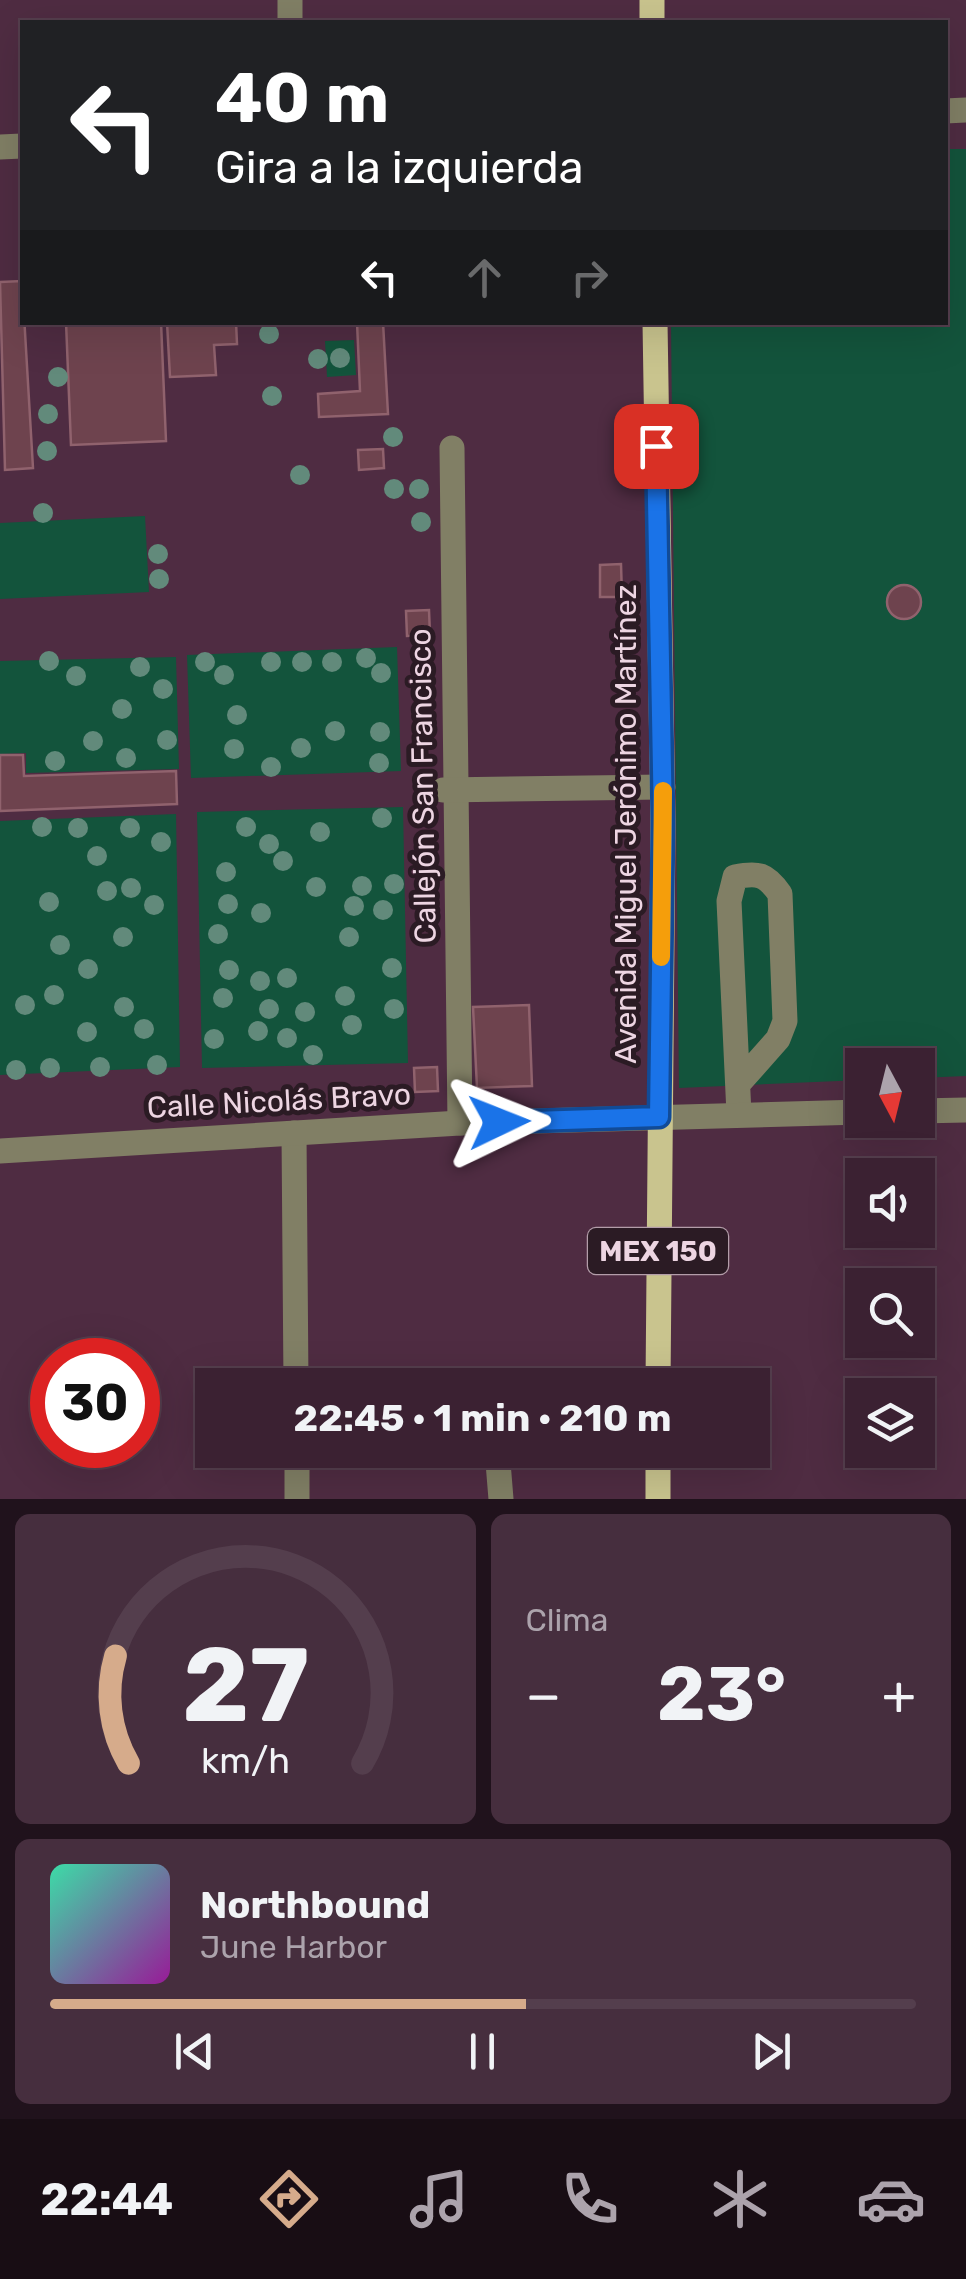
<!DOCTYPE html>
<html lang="es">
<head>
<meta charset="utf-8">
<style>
	:root { --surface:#3b2132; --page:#462e3e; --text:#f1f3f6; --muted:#aca3ac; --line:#543e4d; --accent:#d6ab8b }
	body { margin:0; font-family:Rubik,sans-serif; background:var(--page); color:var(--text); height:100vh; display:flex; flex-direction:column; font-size:38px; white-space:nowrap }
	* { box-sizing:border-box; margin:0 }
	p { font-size:32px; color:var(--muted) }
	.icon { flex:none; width:55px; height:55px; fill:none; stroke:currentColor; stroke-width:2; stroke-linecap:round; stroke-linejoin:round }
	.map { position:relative; height:1499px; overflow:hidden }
	.side { display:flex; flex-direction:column; gap:15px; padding:15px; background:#20121c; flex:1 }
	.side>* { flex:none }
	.top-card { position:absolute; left:20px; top:20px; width:928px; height:305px; border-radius:0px; box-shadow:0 10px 40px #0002,0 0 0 2px var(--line); background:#202124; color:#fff; overflow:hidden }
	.needle { width:65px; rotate:173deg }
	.buttons { position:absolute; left:845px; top:1048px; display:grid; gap:20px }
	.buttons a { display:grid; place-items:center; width:90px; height:90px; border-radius:0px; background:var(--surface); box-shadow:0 10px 40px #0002,0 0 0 2px var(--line); font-size:50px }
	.speed { position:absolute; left:30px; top:1338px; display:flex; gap:20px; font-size:50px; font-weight:700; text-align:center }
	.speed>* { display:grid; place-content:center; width:130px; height:130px; border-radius:50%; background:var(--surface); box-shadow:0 10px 40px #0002,0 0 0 2px var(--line); line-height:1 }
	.speed .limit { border:15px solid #d22; background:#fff; color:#111 }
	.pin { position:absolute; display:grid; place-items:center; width:85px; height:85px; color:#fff; margin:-42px; border-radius:20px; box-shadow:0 5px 15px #0006 }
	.me { position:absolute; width:110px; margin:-55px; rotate:88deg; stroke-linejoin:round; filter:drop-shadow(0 0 8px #0008) }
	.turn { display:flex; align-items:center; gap:35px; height:210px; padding:0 30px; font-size:45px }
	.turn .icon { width:130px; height:130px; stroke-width:2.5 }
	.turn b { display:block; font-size:70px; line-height:85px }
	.lanes { display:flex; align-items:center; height:95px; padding:0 30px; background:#0003; justify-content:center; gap:50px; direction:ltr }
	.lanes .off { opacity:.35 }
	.big { font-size:75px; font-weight:700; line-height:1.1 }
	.side .tile { flex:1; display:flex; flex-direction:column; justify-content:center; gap:15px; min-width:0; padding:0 35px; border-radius:15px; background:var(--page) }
	.side .dial { align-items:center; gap:0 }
	.dial svg { height:260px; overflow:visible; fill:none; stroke:var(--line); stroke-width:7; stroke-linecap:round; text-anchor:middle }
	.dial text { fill:var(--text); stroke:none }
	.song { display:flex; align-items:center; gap:30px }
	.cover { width:120px; height:120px; border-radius:15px; background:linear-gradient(135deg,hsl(160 70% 55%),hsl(300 70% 35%)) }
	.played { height:10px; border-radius:5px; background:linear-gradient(90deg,var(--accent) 55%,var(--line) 55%) }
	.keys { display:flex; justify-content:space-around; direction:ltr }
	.heat { display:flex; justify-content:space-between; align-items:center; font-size:55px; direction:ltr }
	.side .tiles { flex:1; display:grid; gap:15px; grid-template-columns:1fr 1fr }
	.tile:last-child { grid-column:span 2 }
	.trip { position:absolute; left:195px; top:1368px; width:575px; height:100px; border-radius:0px; background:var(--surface); box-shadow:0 10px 40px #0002,0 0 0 2px var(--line); font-weight:700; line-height:100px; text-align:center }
	.tab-bar { display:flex; height:160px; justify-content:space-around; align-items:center; background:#180d14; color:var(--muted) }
	.tab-bar .icon { width:70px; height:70px }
	.tab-bar .active { color:var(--accent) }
	.tab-bar b { font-size:45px; color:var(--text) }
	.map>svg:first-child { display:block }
</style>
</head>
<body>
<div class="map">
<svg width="966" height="1499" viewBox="0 0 966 1499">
	<rect width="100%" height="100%" fill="#4f2c42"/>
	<!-- green -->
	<g fill="#13543c">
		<path d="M945 149H966V1076L918 1078V1065H862V1080L679 1088 671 323 945 322Z"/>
		<path d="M354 340 356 375 327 377 325 341Z"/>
		<path d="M145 516 149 592 0 599V523Z"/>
		<path d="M397 647 401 771 191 778 187 655Z"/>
		<path d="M176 657 179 769 26 773V753L0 754V661Z"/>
		<path d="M403 807 408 1063 202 1068 197 812Z"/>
		<path d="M176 814 180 1067 0 1075V821Z"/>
	</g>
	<!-- building -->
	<g fill="#6e434e" stroke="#90626d" stroke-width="2.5">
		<path d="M22 281 33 468 5 470 0 282Z"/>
		<path d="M66 322H161L166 441 71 445Z"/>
		<path d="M167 322H236L237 344 214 345 216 375 170 377Z"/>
		<path d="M357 322H383L388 414 319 417 318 394 360 391Z"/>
		<path d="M383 449 384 468 359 470 358 450Z"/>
		<path d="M621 564 622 597H600V565Z"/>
		<circle cx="904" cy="602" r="17"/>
		<path d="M429 610 430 635 407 636 406 611Z"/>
		<path d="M0 755H23L24 776 176 771 177 804 0 811Z"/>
		<path d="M529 1005 532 1086 477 1088 473 1007Z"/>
		<path d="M437 1067 438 1091 415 1092 414 1068Z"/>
	</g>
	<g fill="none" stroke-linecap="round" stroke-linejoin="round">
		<!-- minor -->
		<g stroke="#817f65" stroke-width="25">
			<path d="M290 0V22"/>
			<path d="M945 111 966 110"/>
			<path d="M0 147 22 146"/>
			<path d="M452 448 460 1123"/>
			<path d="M443 790 663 787"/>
			<path d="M918 1111 966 1110"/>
			<path d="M739 1114 729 901 735 877C758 872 766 874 780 894L785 1021 778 1039 739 1083"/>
			<path d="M294 1133 296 1385"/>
			<path d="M0 1151 460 1123 862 1112"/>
			<path d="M297 1450V1499"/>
			<path d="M497 1450 501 1499"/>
		</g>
		<!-- major -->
		<g stroke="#c9c48e" stroke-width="25">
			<path d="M652 0V22"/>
			<path d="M655 322 663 823 658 1385"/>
			<path d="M658 1499V1450"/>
		</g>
	</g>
	<!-- trees -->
	<g fill="#628a7b">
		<circle cx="269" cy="334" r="10"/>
		<circle cx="340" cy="358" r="10"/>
		<circle cx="318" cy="359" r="10"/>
		<circle cx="58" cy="377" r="10"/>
		<circle cx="272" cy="396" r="10"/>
		<circle cx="48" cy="414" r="10"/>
		<circle cx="393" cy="437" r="10"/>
		<circle cx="47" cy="451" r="10"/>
		<circle cx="300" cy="475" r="10"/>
		<circle cx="394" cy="489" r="10"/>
		<circle cx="419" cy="489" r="10"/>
		<circle cx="43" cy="513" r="10"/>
		<circle cx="421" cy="522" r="10"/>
		<circle cx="158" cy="554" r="10"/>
		<circle cx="159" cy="579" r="10"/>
		<circle cx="366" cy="658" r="10"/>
		<circle cx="49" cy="661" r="10"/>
		<circle cx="205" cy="662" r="10"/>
		<circle cx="271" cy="662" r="10"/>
		<circle cx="302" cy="662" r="10"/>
		<circle cx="332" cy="662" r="10"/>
		<circle cx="140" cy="667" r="10"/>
		<circle cx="381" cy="673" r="10"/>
		<circle cx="224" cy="675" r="10"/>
		<circle cx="76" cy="676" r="10"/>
		<circle cx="163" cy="689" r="10"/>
		<circle cx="122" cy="709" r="10"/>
		<circle cx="237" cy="715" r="10"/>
		<circle cx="335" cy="731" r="10"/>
		<circle cx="380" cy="732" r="10"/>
		<circle cx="167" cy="740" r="10"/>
		<circle cx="93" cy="741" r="10"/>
		<circle cx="301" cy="748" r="10"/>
		<circle cx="234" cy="749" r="10"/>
		<circle cx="126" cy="758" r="10"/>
		<circle cx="55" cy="761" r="10"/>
		<circle cx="379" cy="763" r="10"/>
		<circle cx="271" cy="767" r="10"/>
		<circle cx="382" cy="818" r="10"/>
		<circle cx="42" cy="827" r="10"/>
		<circle cx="246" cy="827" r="10"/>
		<circle cx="78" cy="828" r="10"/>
		<circle cx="130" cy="828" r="10"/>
		<circle cx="320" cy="832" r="10"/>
		<circle cx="161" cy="842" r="10"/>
		<circle cx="269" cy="844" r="10"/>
		<circle cx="97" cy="856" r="10"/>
		<circle cx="283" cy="861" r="10"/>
		<circle cx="226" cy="872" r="10"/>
		<circle cx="394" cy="884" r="10"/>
		<circle cx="362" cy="886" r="10"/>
		<circle cx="316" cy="887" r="10"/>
		<circle cx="131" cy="888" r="10"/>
		<circle cx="107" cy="891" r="10"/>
		<circle cx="49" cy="902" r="10"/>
		<circle cx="228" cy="904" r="10"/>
		<circle cx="154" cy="905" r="10"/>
		<circle cx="354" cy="906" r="10"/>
		<circle cx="383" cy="910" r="10"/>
		<circle cx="261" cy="913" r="10"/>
		<circle cx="218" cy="934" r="10"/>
		<circle cx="123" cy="937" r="10"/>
		<circle cx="349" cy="937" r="10"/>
		<circle cx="60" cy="945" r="10"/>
		<circle cx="392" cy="968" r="10"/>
		<circle cx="88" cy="969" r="10"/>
		<circle cx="229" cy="970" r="10"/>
		<circle cx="287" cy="978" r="10"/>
		<circle cx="260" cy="981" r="10"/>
		<circle cx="54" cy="995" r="10"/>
		<circle cx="345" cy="996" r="10"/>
		<circle cx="223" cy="998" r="10"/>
		<circle cx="25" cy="1005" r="10"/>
		<circle cx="124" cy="1007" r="10"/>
		<circle cx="269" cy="1009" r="10"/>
		<circle cx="394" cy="1009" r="10"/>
		<circle cx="305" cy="1012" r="10"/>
		<circle cx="352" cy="1025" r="10"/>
		<circle cx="144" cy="1029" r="10"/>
		<circle cx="258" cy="1031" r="10"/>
		<circle cx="87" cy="1032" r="10"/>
		<circle cx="287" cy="1038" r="10"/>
		<circle cx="214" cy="1039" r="10"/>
		<circle cx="313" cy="1055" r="10"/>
		<circle cx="157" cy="1065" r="10"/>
		<circle cx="100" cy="1067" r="10"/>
		<circle cx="50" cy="1068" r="10"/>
		<circle cx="16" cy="1070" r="10"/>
	</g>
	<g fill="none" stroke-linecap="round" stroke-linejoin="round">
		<defs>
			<path id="route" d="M499 1122 659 1117 663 823 656 446"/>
		</defs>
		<!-- route casing -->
		<use href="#route" stroke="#114b97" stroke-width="25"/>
		<!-- route -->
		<use href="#route" stroke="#1a73e8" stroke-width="18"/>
		<!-- slow -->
		<path stroke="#f59e0b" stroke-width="18" d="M661 957 663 791"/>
	</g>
	<g text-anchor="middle" stroke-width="10" stroke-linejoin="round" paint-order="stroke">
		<!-- shield labels -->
		<rect fill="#2b1b24" stroke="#b39da9" stroke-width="2.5" x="588" y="1228" width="140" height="46" rx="8"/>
		<g font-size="28" font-weight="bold" fill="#edd5e2">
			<text x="658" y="1261">MEX 150</text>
		</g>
		<!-- street labels -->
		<g font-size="30" fill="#edd5e2" stroke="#2b1b24">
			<text transform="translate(423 786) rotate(-91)" y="10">Callejón San Francisco</text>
			<text transform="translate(626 824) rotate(-90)" y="10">Avenida Miguel Jerónimo Martínez</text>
			<text transform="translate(279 1101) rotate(-3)" y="10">Calle Nicolás Bravo</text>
		</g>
	</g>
</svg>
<div class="buttons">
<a><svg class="needle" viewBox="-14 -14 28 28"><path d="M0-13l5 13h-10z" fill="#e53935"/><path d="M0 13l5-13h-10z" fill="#aca3ac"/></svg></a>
<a><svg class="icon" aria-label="sound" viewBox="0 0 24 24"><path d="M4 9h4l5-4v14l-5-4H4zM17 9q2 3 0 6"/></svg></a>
<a><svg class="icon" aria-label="search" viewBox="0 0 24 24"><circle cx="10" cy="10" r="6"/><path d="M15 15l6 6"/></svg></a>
<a><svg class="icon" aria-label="layers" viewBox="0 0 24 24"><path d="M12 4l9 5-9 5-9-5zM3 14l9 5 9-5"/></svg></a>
</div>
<div class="speed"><div class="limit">30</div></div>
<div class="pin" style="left:656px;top:446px;background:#d93025"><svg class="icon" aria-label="arrive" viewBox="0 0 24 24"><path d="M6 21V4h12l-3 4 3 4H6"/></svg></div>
<svg class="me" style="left:499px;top:1122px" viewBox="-20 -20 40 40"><path d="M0-17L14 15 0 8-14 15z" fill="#1a73e8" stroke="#fff" stroke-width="4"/></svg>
<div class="trip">22:45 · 1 min · 210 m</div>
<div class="top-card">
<div class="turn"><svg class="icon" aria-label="left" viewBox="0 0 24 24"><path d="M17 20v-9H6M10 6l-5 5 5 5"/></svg><div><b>40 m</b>Gira a la izquierda</div></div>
<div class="lanes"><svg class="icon" aria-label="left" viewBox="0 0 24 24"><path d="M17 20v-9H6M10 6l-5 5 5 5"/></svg><svg class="icon off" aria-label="ahead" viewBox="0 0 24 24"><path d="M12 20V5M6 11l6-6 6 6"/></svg><svg class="icon off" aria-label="right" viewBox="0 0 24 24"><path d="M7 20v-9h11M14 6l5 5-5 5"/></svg></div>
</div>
</div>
<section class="side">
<div class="tiles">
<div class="tile dial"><svg viewBox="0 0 100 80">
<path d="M14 69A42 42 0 1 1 86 69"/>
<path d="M14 69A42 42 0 0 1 10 36" stroke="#d6ab8b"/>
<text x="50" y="56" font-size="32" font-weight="700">27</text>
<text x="50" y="72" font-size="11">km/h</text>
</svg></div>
<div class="tile"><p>Clima</p>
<div class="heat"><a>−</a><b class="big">23°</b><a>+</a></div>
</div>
<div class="tile">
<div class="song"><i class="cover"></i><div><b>Northbound</b><p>June Harbor</p></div></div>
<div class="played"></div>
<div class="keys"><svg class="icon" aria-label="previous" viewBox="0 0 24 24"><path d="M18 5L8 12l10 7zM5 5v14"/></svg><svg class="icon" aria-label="pause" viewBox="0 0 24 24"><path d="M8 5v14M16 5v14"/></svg><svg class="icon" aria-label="next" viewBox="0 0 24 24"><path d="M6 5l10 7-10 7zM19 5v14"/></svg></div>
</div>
</div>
</section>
<nav class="tab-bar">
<b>22:44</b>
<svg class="icon active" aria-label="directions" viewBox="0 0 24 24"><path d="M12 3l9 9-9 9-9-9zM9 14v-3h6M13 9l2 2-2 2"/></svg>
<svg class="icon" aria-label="music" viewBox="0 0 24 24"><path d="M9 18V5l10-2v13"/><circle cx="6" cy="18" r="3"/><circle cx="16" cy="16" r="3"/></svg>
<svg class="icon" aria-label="phone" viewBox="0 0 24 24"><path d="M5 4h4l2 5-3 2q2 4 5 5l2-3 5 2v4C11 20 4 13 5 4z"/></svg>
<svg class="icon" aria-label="climate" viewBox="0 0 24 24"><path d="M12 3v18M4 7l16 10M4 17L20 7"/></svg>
<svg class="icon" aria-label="car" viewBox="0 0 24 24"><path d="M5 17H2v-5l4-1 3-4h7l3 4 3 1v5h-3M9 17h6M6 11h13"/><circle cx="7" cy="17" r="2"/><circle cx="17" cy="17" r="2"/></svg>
</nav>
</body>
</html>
